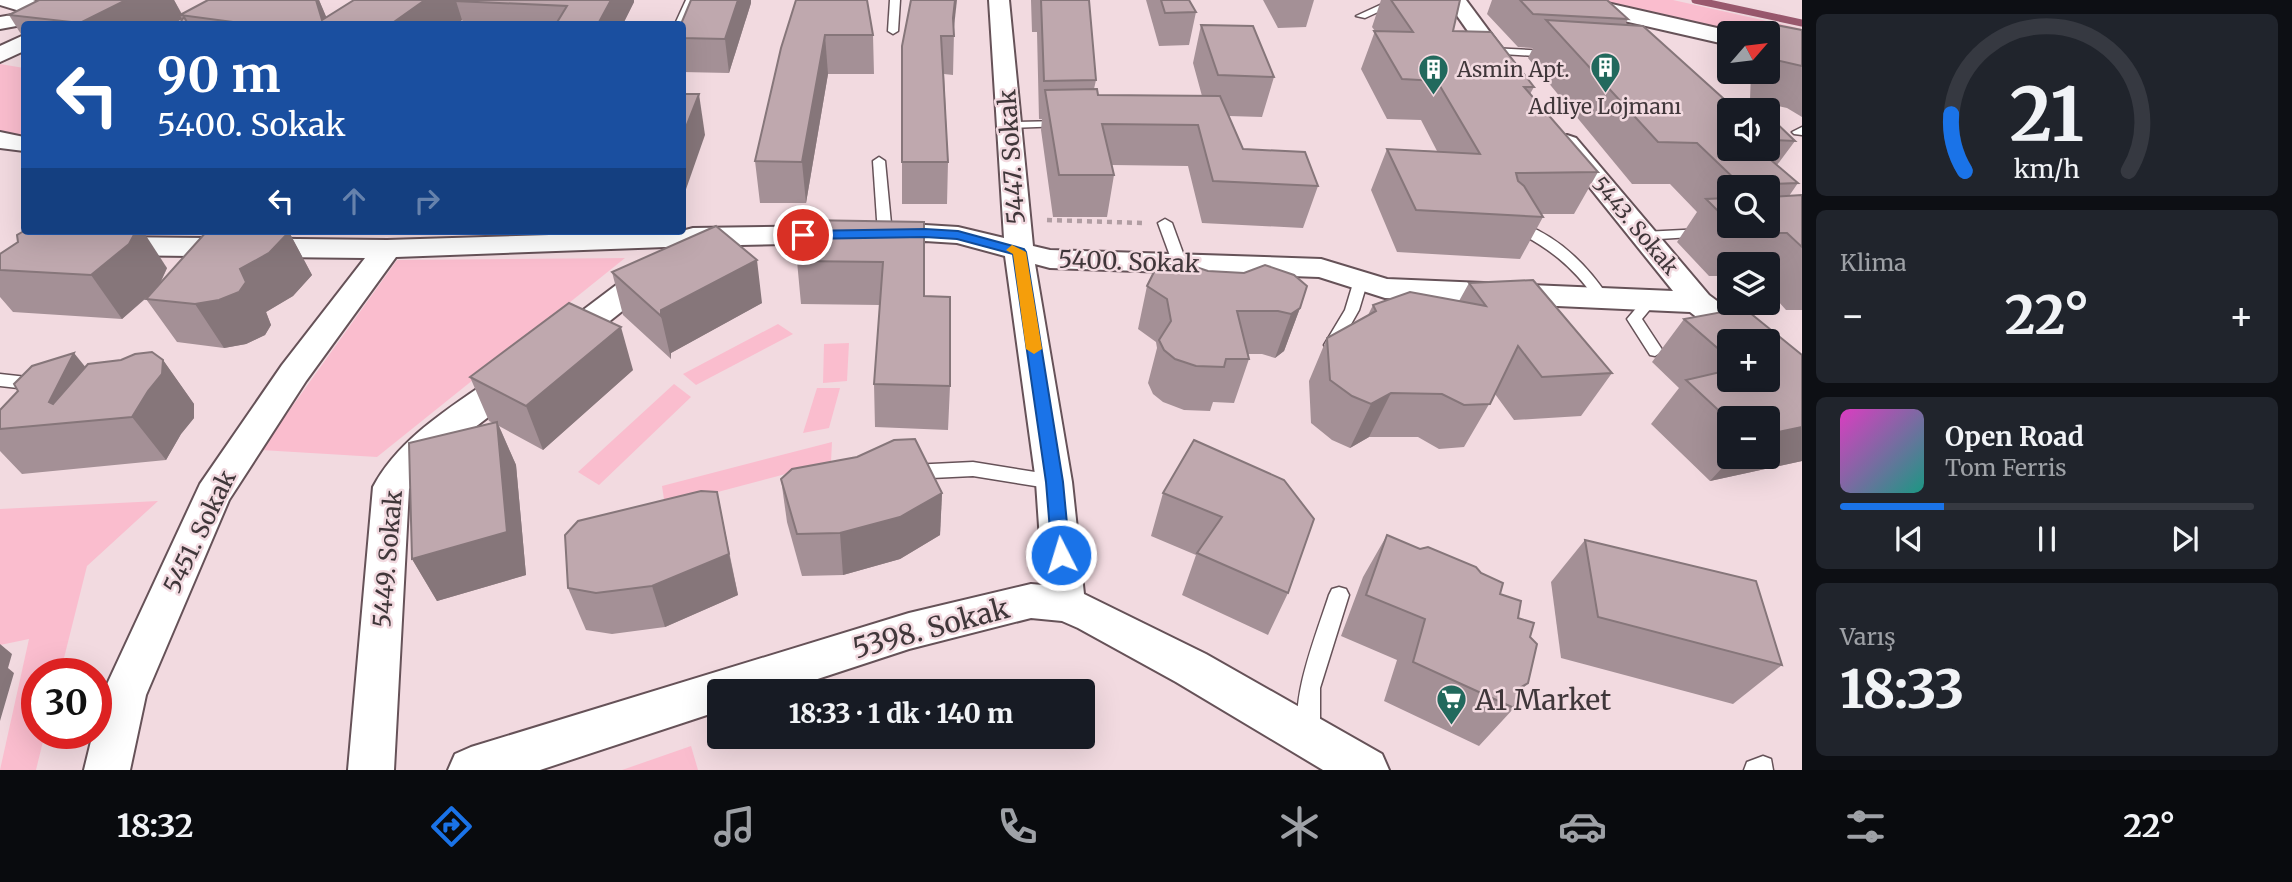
<!DOCTYPE html>
<html lang="tr">
<head>
<meta charset="utf-8">
<style>
	:root { --surface:#171b24; --page:#20242c; --text:#f1f3f6; --muted:#9ea1a6; --line:#363941; --accent:#1a73e8 }
	body { margin:0; font-family:Merriweather,serif; background:var(--page); color:var(--text); height:100vh; display:flex; flex-direction:column; font-size:26px; white-space:nowrap }
	* { box-sizing:border-box; margin:0 }
	p { font-size:23px; color:var(--muted) }
	.icon { flex:none; width:38px; height:38px; fill:none; stroke:currentColor; stroke-width:2; stroke-linecap:round; stroke-linejoin:round }
	.map { position:relative; flex:1; overflow:hidden }
	.panel { display:flex; flex-direction:column; gap:14px; padding:14px; background:#0d0f14; width:490px }
	.panel>* { flex:none }
	.top-card { position:absolute; left:21px; top:21px; width:665px; height:214px; border-radius:7px; box-shadow:0 7px 28px #0002; background:#1a4fa0; color:#fff; overflow:hidden }
	.needle { width:46px; rotate:62deg }
	.fabs { position:absolute; left:1717px; top:21px; display:grid; gap:14px }
	.fabs a { display:grid; place-items:center; width:63px; height:63px; border-radius:7px; background:var(--surface); box-shadow:0 7px 28px #0002; font-size:35px }
	.speed { position:absolute; left:21px; top:658px; display:flex; gap:14px; font-size:35px; font-weight:700; text-align:center }
	.speed>* { display:grid; place-content:center; width:91px; height:91px; border-radius:50%; background:var(--surface); box-shadow:0 7px 28px #0002; line-height:1 }
	.speed .limit { border:10px solid #d22; background:#fff; color:#111 }
	.pin { position:absolute; display:grid; place-items:center; width:60px; height:60px; color:#fff; margin:-30px; border:4px solid #fff; border-radius:50%; box-shadow:0 2px 7px #0007 }
	.me { position:absolute; width:77px; margin:-38px; rotate:355deg; stroke-linejoin:round; filter:drop-shadow(0 0 5px #0008) }
	.turn { display:flex; align-items:center; gap:24px; height:147px; padding:0 21px; font-size:32px }
	.turn .icon { width:91px; height:91px; stroke-width:2.5 }
	.turn b { display:block; font-size:49px; line-height:60px }
	.lanes { display:flex; align-items:center; height:66px; padding:0 21px; background:#0003; justify-content:center; gap:35px; direction:ltr }
	.lanes .off { opacity:.35 }
	.big { font-size:52px; font-weight:800; line-height:1.1 }
	.panel .tile { flex:1; display:flex; flex-direction:column; justify-content:center; gap:10px; min-width:0; padding:0 24px; border-radius:10px; background:var(--page) }
	.panel .dial { align-items:center; gap:0 }
	.dial svg { height:182px; overflow:visible; fill:none; stroke:var(--line); stroke-width:7; stroke-linecap:round; text-anchor:middle }
	.dial text { fill:var(--text); stroke:none }
	.song { display:flex; align-items:center; gap:21px }
	.cover { width:84px; height:84px; border-radius:10px; background:linear-gradient(135deg,hsl(310 70% 55%),hsl(170 70% 35%)) }
	.played { height:7px; border-radius:4px; background:linear-gradient(90deg,var(--accent) 25%,var(--line) 25%) }
	.keys { display:flex; justify-content:space-around; direction:ltr }
	.heat { display:flex; justify-content:space-between; align-items:center; font-size:38px; direction:ltr }
	.trip { position:absolute; left:707px; top:679px; width:388px; height:70px; border-radius:7px; background:var(--surface); box-shadow:0 7px 28px #0002; font-weight:800; line-height:70px; text-align:center }
	.tabs { display:flex; height:112px; justify-content:space-around; align-items:center; background:#090b0e; color:var(--muted) }
	.tabs .icon { width:49px; height:49px }
	.tabs .active { color:var(--accent) }
	.tabs b { font-size:32px; color:var(--text) }
	main { display:flex; flex:1; min-height:0 }
	.map>svg:first-child { display:block }
</style>
</head>
<body>
<main>
<div class="map">
<svg width="1802" height="770" viewBox="0 0 1802 770">
	<rect width="100%" height="100%" fill="#f2dae0"/>
	<!-- green -->
	<g fill="#fabdce">
		<path d="M1601 0H1673L1802 29V46L1768 38V33H1746Z"/>
		<path d="M0 64 24 68V136L0 132Z"/>
		<path d="M625 258 377 457 261 450 397 260Z"/>
		<path d="M778 324 793 334 696 385 683 374Z"/>
		<path d="M849 343 847 381 823 383 824 344Z"/>
		<path d="M674 384 691 397 599 485 578 472Z"/>
		<path d="M817 388H840L829 428 803 433Z"/>
		<path d="M832 442 831 462 665 506 662 486Z"/>
		<path d="M158 501 87 566 60 674H37V733H45L36 770H0L29 639 0 645V509Z"/>
		<path d="M691 746 698 770H622Z"/>
	</g>
	<g fill="none" stroke-linecap="round" stroke-linejoin="round">
		<!-- stream -->
		<path stroke="#9a596e" stroke-width="7" d="M1695 0 1802 23"/>
		<defs>
			<g id="lane">
				<path d="M686 0H696L684 26 675 24Z"/>
				<path d="M890 0H900L898 31 893 34 888 31Z"/>
				<path d="M1391 0H1404L1365 18 1356 16Z"/>
				<path d="M1491 48 1550 51 1555 54 1550 57 1487 53V49Z"/>
				<path d="M1061 121 1065 122V126L1011 128 1005 125 1011 122Z"/>
				<path d="M1802 127V135L1794 134 1792 132Z"/>
				<path d="M879 157 885 161 892 234 885 238 878 234 873 161Z"/>
				<path d="M1165 219 1172 223 1187 264 1185 267 1180 268 1173 264 1158 223Z"/>
				<path d="M1514 221C1555 233 1586 263 1609 298L1607 301H1597C1573 266 1547 246 1509 228L1507 225Z"/>
				<path d="M1703 229 1708 230V236L1643 240 1636 236 1643 232Z"/>
				<path d="M1361 276 1368 280 1359 310 1337 349H1327L1324 345 1345 310 1354 280Z"/>
				<path d="M1649 297 1656 302 1642 319 1663 351 1655 356 1650 355 1627 319 1644 299Z"/>
				<path d="M0 374 36 378 44 384 36 390 0 386Z"/>
				<path d="M973 462 1054 475 1060 477 1063 482 1060 487 1054 489 973 476 911 479 905 477 902 472 905 467 911 465Z"/>
				<path d="M1339 587 1346 589 1349 595 1320 688V732L1317 739 1309 742 1301 739C1287 705 1318 630 1329 595L1332 589Z"/>
				<path d="M1763 756 1771 759 1773 770H1744L1747 762Z"/>
			</g>
			<g id="street">
				<path d="M989 0H1009L1033 246 1050 250 1321 259 1387 279 1673 291 1554 143 1558 138 1567 135 1576 138 1709 295 1760 333 1765 341 1729 342 1690 312 1385 298 1319 277 1050 268 1035 264 1072 482 1084 594 1206 654 1382 754 1389 770H1323L1176 682 1078 628 1062 621 1031 618 909 649 781 691H719V711L540 770H448L455 754 471 747 909 613 1031 584 1043 585 1036 482 1005 256 957 243 925 241 693 246 396 257 306 381 229 500 146 695 130 770H84L93 733H96V719L102 695 200 484 282 365 365 258 107 255 97 252 93 246 97 240 107 237 387 240 682 231 693 228 925 225 958 227 1004 238Z"/>
				<path d="M1446 0H1466L1515 66 1512 71H1496Z"/>
				<path d="M53 8 60 10 63 14 60 18 0 29V17Z"/>
				<path d="M24 35V51L0 62V46Z"/>
				<path d="M0 132 24 137V151L0 148Z"/>
				<path d="M654 262 664 264 669 271 664 278 572 351 561 354 550 351 545 343 550 335 644 264Z"/>
				<path d="M519 364 531 368 535 376 531 384 443 452 409 489 394 770H348L373 487C401 434 460 402 507 368Z"/>
			</g>
			<g id="secondary">
				<path d="M0 0H33L54 7 85 0H109L103 12 53 21 0 5Z"/>
				<path d="M1550 0H1594L1739 33H1729V45L1554 5Z"/>
			</g>
		</defs>
		<!-- lane casing -->
		<use href="#lane" stroke="#665258" stroke-width="3"/>
		<!-- street casing -->
		<use href="#street" stroke="#665258" stroke-width="4"/>
		<!-- secondary casing -->
		<use href="#secondary" stroke="#665258" stroke-width="4"/>
		<!-- path -->
		<path stroke="#b09da2" stroke-width="4.5" stroke-dasharray="5 5" stroke-linecap="butt" d="M1047 220 1143 223"/>
		<!-- lane -->
		<use href="#lane" fill="#fff" fill-rule="evenodd"/>
		<!-- street -->
		<use href="#street" fill="#fff" fill-rule="evenodd"/>
		<!-- secondary -->
		<use href="#secondary" fill="#fff" fill-rule="evenodd"/>
	</g>
	<!-- wall -->
	<g fill="#a49096" fill-rule="evenodd">
		<path d="M39 0H174L182 14 319 0 326 17 354 0H634V2L623 24H464L462 20 457 24H179L182 19 173 24H24V39L9 15Z"/>
		<path d="M796 0 873 35 874 74H828L806 203H760L755 161Z"/>
		<path d="M1031 0H1089L1096 80 1094 89 1098 95 1202 96 1193 63 1201 25 1274 77 1262 117 1229 116 1243 149 1318 186 1303 228 1202 223 1188 166 1112 165 1114 175 1107 217H1053L1041 130 1042 119H1039L1037 32H1032Z"/>
		<path d="M1146 0H1189L1196 12 1189 45 1159 46Z"/>
		<path d="M1263 0H1314L1306 27 1278 28Z"/>
		<path d="M1381 0H1460L1453 31 1534 87 1530 94 1598 172 1574 214H1541L1543 217 1520 259 1397 252 1371 190 1387 149 1437 151 1421 120 1387 119 1361 69 1375 31 1372 27Z"/>
		<path d="M1492 0H1607L1628 19 1625 25 1729 149H1768V115L1795 141 1777 165 1798 183 1789 196 1802 195V310H1786L1768 290V264H1729V276H1709L1677 242 1697 212 1670 184H1632L1528 58 1533 48 1518 47 1487 14ZM1729 187H1768V226H1729Z"/>
		<path d="M751 3 729 73 682 72V24Z"/>
		<path d="M1776 25 1802 30V117L1787 108 1750 100 1751 72H1768V38Z"/>
		<path d="M954 32 953 75 944 74 948 162 947 204H902V46Z"/>
		<path d="M924 222V296L950 386 948 430 875 427 874 384 880 305 801 304 797 261Z"/>
		<path d="M289 232 312 275 293 296 266 312 271 325 265 335 246 344 224 348 177 342 146 299 151 294 122 319 13 312 0 297V254L167 268 160 284Z"/>
		<path d="M612 272 762 303 671 353V359L623 315Z"/>
		<path d="M1469 283 1612 373 1581 416 1514 420 1495 394 1464 447 1439 449 1418 437H1369L1350 448 1332 440 1311 423 1309 381 1327 338 1368 315 1373 305 1459 301Z"/>
		<path d="M1147 286 1300 308 1284 351 1275 358 1262 354H1247L1249 359 1234 403 1213 402 1210 411 1184 410 1163 402 1153 394 1148 383 1157 348 1156 342 1138 329Z"/>
		<path d="M1744 308 1802 461 1710 481 1651 424 1679 388 1652 362 1684 319ZM1729 341 1768 380H1729ZM1729 418 1768 457H1729Z"/>
		<path d="M163 360 194 404V418L181 434 166 460 22 474 0 451V410L86 367Z"/>
		<path d="M633 370 543 450 499 426 516 465 526 575 437 601 412 559 493 423 489 421 470 377Z"/>
		<path d="M1194 440 1288 593 1268 635 1182 595 1196 555 1151 536 1163 493Z"/>
		<path d="M781 479 942 493 940 535 900 559 843 575 802 576 787 522Z"/>
		<path d="M717 492 738 595 665 627 612 634 586 630 568 588Z"/>
		<path d="M1387 535 1500 594 1518 618 1530 637 1528 683 1518 693 1514 708 1479 746 1384 701 1397 660 1341 636 1363 577Z"/>
		<path d="M1585 540 1782 665 1733 704 1561 658 1551 582Z"/>
	</g>
	<!-- shaded-wall -->
	<g fill="#86767a">
		<path d="M126 0H174L182 15H180L182 19 173 24H81L80 23Z"/>
		<path d="M316 0H319L328 21 323 24Z"/>
		<path d="M425 0H470L456 1 462 20 457 24H391Z"/>
		<path d="M611 0H634V2L623 24H598Z"/>
		<path d="M738 0H751V3L729 73 725 39Z"/>
		<path d="M955 0H957L953 36V18Z"/>
		<path d="M825 35 828 74 806 203 802 162Z"/>
		<path d="M699 94 705 135 684 195 682 188V137Z"/>
		<path d="M136 231H143L167 268 158 287 122 319 91 275Z"/>
		<path d="M289 232 312 275 293 296 266 312 271 325 265 335 246 344 224 348 195 304Z"/>
		<path d="M757 260 762 303 671 353V359L661 316V310Z"/>
		<path d="M1300 308 1284 351 1275 358 1291 314Z"/>
		<path d="M621 327 633 370 543 450 526 406Z"/>
		<path d="M74 353 109 396 67 423 49 402Z"/>
		<path d="M163 360 194 404V418L181 434 166 460 132 417Z"/>
		<path d="M1391 393 1369 437 1350 448 1371 404Z"/>
		<path d="M497 422 516 465 526 575 437 601 412 559Z"/>
		<path d="M1802 427V461L1710 481 1732 457H1768V434Z"/>
		<path d="M942 493 940 535 900 559 843 575 840 533Z"/>
		<path d="M729 554 738 595 665 627 652 586Z"/>
		<path d="M0 644 12 654 8 668 14 673 0 721Z"/>
	</g>
	<!-- building -->
	<g fill="#bfa8ae" stroke="#86767a" stroke-width="2">
		<path d="M39 0H126L80 23 9 15Z"/>
		<path d="M208 0H316L322 20 354 0H425L391 24H248L180 15Z"/>
		<path d="M457 0H611L598 24H556L567 6 456 1Z"/>
		<path d="M691 0H738L725 39 682 38V24H681Z"/>
		<path d="M796 0H867L873 35H825L802 162 755 161 781 48Z"/>
		<path d="M911 0H955L953 18 954 36H941L948 162H902V46Z"/>
		<path d="M1041 0H1089L1096 80 1044 81Z"/>
		<path d="M1161 0H1189L1196 12 1165 13Z"/>
		<path d="M1391 0H1460L1453 31 1491 32 1534 87H1524L1598 172 1516 173 1518 181 1524 186 1543 217 1416 210 1387 149 1480 154 1437 81 1402 79 1374 31 1413 32Z"/>
		<path d="M1520 0H1607L1628 19 1533 14Z"/>
		<path d="M184 17 188 24H179Z"/>
		<path d="M1546 20 1643 26 1734 108 1761 109 1762 110H1729V149H1758L1798 183 1741 185 1697 143 1658 142Z"/>
		<path d="M1201 25 1253 26 1274 77 1218 75Z"/>
		<path d="M1776 25 1802 30V66L1776 60Z"/>
		<path d="M1097 89 1098 95 1220 96 1243 149 1305 152 1318 186 1213 181 1198 125 1102 124 1114 175H1059L1045 90Z"/>
		<path d="M682 94H699L682 137Z"/>
		<path d="M1768 115 1795 141 1768 140Z"/>
		<path d="M1802 195V247L1787 233H1740L1732 226H1768V197Z"/>
		<path d="M1729 198V222L1706 199Z"/>
		<path d="M804 220 924 222V296L950 297V386L874 384 883 262 797 261Z"/>
		<path d="M716 226 757 260 661 310V316L612 272Z"/>
		<path d="M24 231H136L129 244 91 275 0 270V254L18 242 17 235Z"/>
		<path d="M207 231H284L289 232 269 253 240 269 246 282 239 292 219 300 195 304 146 299Z"/>
		<path d="M1165 265H1190L1208 271 1244 273 1265 265 1294 275 1307 286 1300 308 1291 314 1278 311H1237L1249 359H1226L1224 367 1196 366 1175 359 1164 350 1159 340 1171 321 1167 299 1147 286 1154 272Z"/>
		<path d="M1533 280 1612 373 1542 377 1518 346 1490 404 1464 405 1442 394 1391 393 1371 404 1352 396 1330 380 1327 338 1376 311 1373 305 1410 292 1486 306 1469 283Z"/>
		<path d="M569 303 621 327 526 406 470 377Z"/>
		<path d="M1744 308 1802 355V427L1768 434V418H1729V420L1686 380 1729 370V380H1768V341H1729V358L1684 319Z"/>
		<path d="M152 352 163 360 162 374 148 391 132 417 0 429V410L18 391 14 384 32 366 74 353 49 402 53 404 88 364 121 360 135 354Z"/>
		<path d="M497 422 507 532 412 559 409 443Z"/>
		<path d="M915 439 942 493 900 517 840 533 797 534 781 479 792 469 857 457 894 440Z"/>
		<path d="M1194 440 1284 480 1314 519 1288 593 1197 553 1222 517 1163 493Z"/>
		<path d="M701 491 717 492 729 554 652 586 596 593 568 588 565 535 578 521Z"/>
		<path d="M1387 535 1420 549 1428 547 1476 567 1481 573 1503 583 1500 594 1521 601 1518 618 1534 623 1530 637 1537 644 1528 683 1520 688 1514 708 1413 662 1425 619 1366 595Z"/>
		<path d="M1585 540 1756 581 1782 665 1598 617Z"/>
	</g>
	<!-- route -->
	<path fill="#1a73e8" stroke="#114b97" stroke-width="2" d="M925 229 958 231 1024 249 1026 252 1063 482 1070 555 1068 561 1061 563 1054 561 1052 555 1046 482 1013 254 957 239 925 237 803 239 796 235 803 231Z"/>
	<!-- slow -->
	<path fill="#f59e0b" d="M1012 245 1026 252 1042 349 1034 354 1026 349 1013 254 1006 250Z"/>
	<!-- icons -->
	<defs>
		<symbol id="building-pin" viewBox="-11 -11 22 30"><path d="M0 17L-7.5 6A9.5 9.5 0 1 1 7.5 6Z" fill="#22695d" stroke="#f2dae0"/><path d="M-4-6H4V6H1V3H-1V6H-4ZM-2.5-4.3h1.7v1.8h-1.7ZM.8-4.3h1.7v1.8H.8ZM-2.5-1h1.7V.8h-1.7ZM.8-1h1.7V.8H.8Z" fill="#fff"/></symbol>
		<symbol id="supermarket-pin" viewBox="-11 -11 22 30"><path d="M0 17L-7.5 6A9.5 9.5 0 1 1 7.5 6Z" fill="#22695d" stroke="#f2dae0"/><path d="M-6-5.5h2.5l.6 2H6L4.5 2H-2.5L-4.4-4H-6ZM-1.5 3.2a1.3 1.3 0 1 0 .1 0ZM3 3.2a1.3 1.3 0 1 0 .1 0Z" fill="#fff"/></symbol>
	</defs>
	<g fill-rule="evenodd">
		<use href="#building-pin" x="1588" y="50" width="35" height="47"/>
		<use href="#building-pin" x="1416" y="52" width="35" height="47"/>
		<use href="#supermarket-pin" x="1434" y="682" width="35" height="47"/>
	</g>
	<g text-anchor="middle" stroke-width="5" stroke-linejoin="round" paint-order="stroke">
		<!-- far-poi labels -->
		<g font-size="21" fill="#40373a" stroke="#f2dae0" text-anchor="start">
			<text x="1457" y="77">Asmin Apt.</text>
			<text x="1605" y="114" text-anchor="middle">Adliye Lojmanı</text>
		</g>
		<!-- far-street labels -->
		<g font-size="21" fill="#40373a" stroke="#f2dae0">
			<text transform="translate(1635 226) rotate(50)" y="7">5443. Sokak</text>
		</g>
		<!-- street labels -->
		<g font-size="24" fill="#40373a" stroke="#f2dae0">
			<text transform="translate(1012 157) rotate(-94)" y="8">5447. Sokak</text>
			<text transform="translate(1129 262) rotate(2)" y="8">5400. Sokak</text>
			<text transform="translate(200 532) rotate(-64)" y="8">5451. Sokak</text>
			<text transform="translate(388 559) rotate(-85)" y="8">5449. Sokak</text>
		</g>
		<!-- near-street labels -->
		<g font-size="28" fill="#40373a" stroke="#f2dae0">
			<text transform="translate(931 628) rotate(-15)" y="10">5398. Sokak</text>
		</g>
		<!-- near-poi labels -->
		<g font-size="28" fill="#40373a" stroke="#f2dae0" text-anchor="start">
			<text x="1475" y="710">A1 Market</text>
		</g>
	</g>
</svg>
<div class="fabs">
<a><svg class="needle" viewBox="-14 -14 28 28"><path d="M0-13l5 13h-10z" fill="#e53935"/><path d="M0 13l5-13h-10z" fill="#9ea1a6"/></svg></a>
<a><svg class="icon" aria-label="sound" viewBox="0 0 24 24"><path d="M4 9h4l5-4v14l-5-4H4zM17 9q2 3 0 6"/></svg></a>
<a><svg class="icon" aria-label="search" viewBox="0 0 24 24"><circle cx="10" cy="10" r="6"/><path d="M15 15l6 6"/></svg></a>
<a><svg class="icon" aria-label="layers" viewBox="0 0 24 24"><path d="M12 4l9 5-9 5-9-5zM3 14l9 5 9-5"/></svg></a>
<a>+</a>
<a>−</a>
</div>
<div class="speed"><div class="limit">30</div></div>
<div class="pin" style="left:803px;top:235px;background:#d93025"><svg class="icon" aria-label="arrive" viewBox="0 0 24 24"><path d="M6 21V4h12l-3 4 3 4H6"/></svg></div>
<svg class="me" style="left:1061px;top:555px" viewBox="-20 -20 40 40"><circle r="17" fill="#1a73e8" stroke="#fff" stroke-width="3"/><path d="M0-11L8 9 0 5-8 9z" fill="#fff"/></svg>
<div class="trip">18:33 · 1 dk · 140 m</div>
<div class="top-card">
<div class="turn"><svg class="icon" aria-label="left" viewBox="0 0 24 24"><path d="M17 20v-9H6M10 6l-5 5 5 5"/></svg><div><b>90 m</b>5400. Sokak</div></div>
<div class="lanes"><svg class="icon" aria-label="left" viewBox="0 0 24 24"><path d="M17 20v-9H6M10 6l-5 5 5 5"/></svg><svg class="icon off" aria-label="ahead" viewBox="0 0 24 24"><path d="M12 20V5M6 11l6-6 6 6"/></svg><svg class="icon off" aria-label="right" viewBox="0 0 24 24"><path d="M7 20v-9h11M14 6l5 5-5 5"/></svg></div>
</div>
</div>
<section class="panel">
<div class="tile dial"><svg viewBox="0 0 100 80">
<path d="M14 69A42 42 0 1 1 86 69"/>
<path d="M14 69A42 42 0 0 1 8 44" stroke="#1a73e8"/>
<text x="50" y="56" font-size="32" font-weight="700">21</text>
<text x="50" y="72" font-size="11">km/h</text>
</svg></div>
<div class="tile"><p>Klima</p>
<div class="heat"><a>−</a><b class="big">22°</b><a>+</a></div>
</div>
<div class="tile">
<div class="song"><i class="cover"></i><div><b>Open Road</b><p>Tom Ferris</p></div></div>
<div class="played"></div>
<div class="keys"><svg class="icon" aria-label="previous" viewBox="0 0 24 24"><path d="M18 5L8 12l10 7zM5 5v14"/></svg><svg class="icon" aria-label="pause" viewBox="0 0 24 24"><path d="M8 5v14M16 5v14"/></svg><svg class="icon" aria-label="next" viewBox="0 0 24 24"><path d="M6 5l10 7-10 7zM19 5v14"/></svg></div>
</div>
<div class="tile"><p>Varış</p><b class="big">18:33</b></div>
</section>
</main>
<nav class="tabs">
<b>18:32</b>
<svg class="icon active" aria-label="directions" viewBox="0 0 24 24"><path d="M12 3l9 9-9 9-9-9zM9 14v-3h6M13 9l2 2-2 2"/></svg>
<svg class="icon" aria-label="music" viewBox="0 0 24 24"><path d="M9 18V5l10-2v13"/><circle cx="6" cy="18" r="3"/><circle cx="16" cy="16" r="3"/></svg>
<svg class="icon" aria-label="phone" viewBox="0 0 24 24"><path d="M5 4h4l2 5-3 2q2 4 5 5l2-3 5 2v4C11 20 4 13 5 4z"/></svg>
<svg class="icon" aria-label="climate" viewBox="0 0 24 24"><path d="M12 3v18M4 7l16 10M4 17L20 7"/></svg>
<svg class="icon" aria-label="car" viewBox="0 0 24 24"><path d="M5 17H2v-5l4-1 3-4h7l3 4 3 1v5h-3M9 17h6M6 11h13"/><circle cx="7" cy="17" r="2"/><circle cx="17" cy="17" r="2"/></svg>
<svg class="icon" aria-label="filters" viewBox="0 0 24 24"><path d="M4 7h16M4 17h16"/><circle cx="9" cy="7" r="2"/><circle cx="15" cy="17" r="2"/></svg>
<b>22°</b>
</nav>
</body>
</html>
